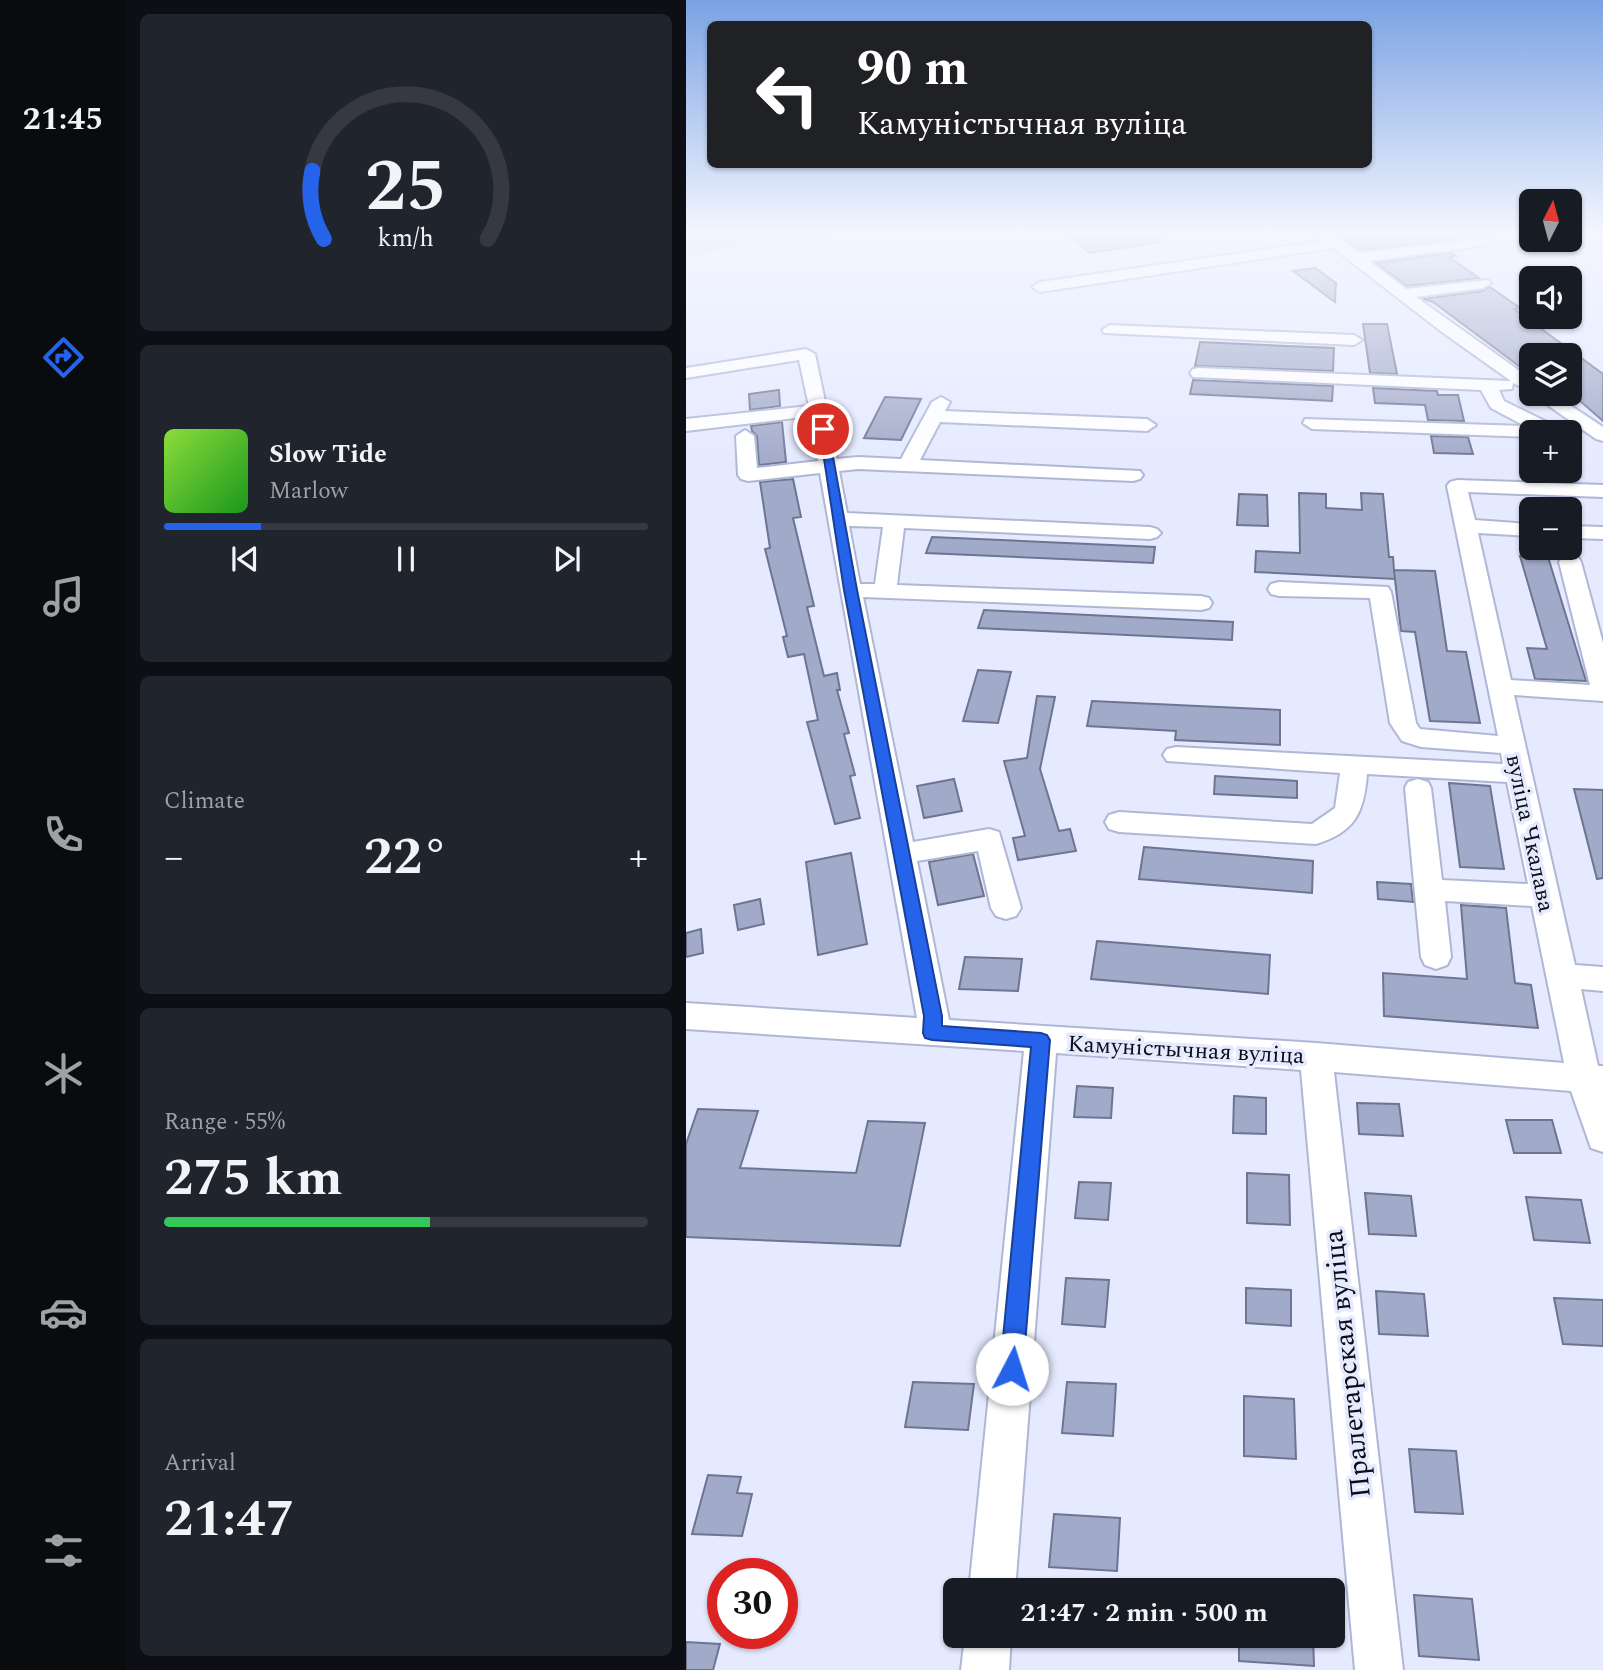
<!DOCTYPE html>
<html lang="en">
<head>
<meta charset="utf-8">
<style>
	:root { --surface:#171b24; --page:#20242c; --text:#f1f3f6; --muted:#9ea1a6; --line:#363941; --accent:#2563eb }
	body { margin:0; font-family:Spectral,serif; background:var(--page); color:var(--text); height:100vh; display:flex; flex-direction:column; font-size:26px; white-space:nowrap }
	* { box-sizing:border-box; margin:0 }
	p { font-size:23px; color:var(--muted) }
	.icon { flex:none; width:38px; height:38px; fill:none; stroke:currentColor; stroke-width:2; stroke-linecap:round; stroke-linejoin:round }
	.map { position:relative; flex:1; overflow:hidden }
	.details { display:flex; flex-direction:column; gap:14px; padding:14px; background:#0d0f14; width:560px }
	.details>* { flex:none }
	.banner { position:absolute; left:21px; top:21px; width:665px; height:147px; border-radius:10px; box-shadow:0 2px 5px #0004; background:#202124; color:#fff; overflow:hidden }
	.needle { width:46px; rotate:6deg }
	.buttons { position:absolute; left:833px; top:189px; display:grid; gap:14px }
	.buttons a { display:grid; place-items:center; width:63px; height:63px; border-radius:10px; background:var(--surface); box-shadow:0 2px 5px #0004; font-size:35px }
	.speed { position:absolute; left:21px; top:1558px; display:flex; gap:14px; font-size:35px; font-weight:700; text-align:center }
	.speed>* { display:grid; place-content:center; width:91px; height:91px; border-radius:50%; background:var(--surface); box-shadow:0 2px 5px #0004; line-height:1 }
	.speed .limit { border:10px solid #d22; background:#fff; color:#111 }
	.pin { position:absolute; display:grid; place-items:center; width:60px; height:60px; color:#fff; margin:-30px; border:4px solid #fff; border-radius:50%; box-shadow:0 2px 7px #0007 }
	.me { position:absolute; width:77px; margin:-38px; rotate:5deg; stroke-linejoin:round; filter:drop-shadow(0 0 5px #0008) }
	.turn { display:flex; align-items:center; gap:24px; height:147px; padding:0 35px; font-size:32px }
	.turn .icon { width:91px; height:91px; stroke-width:2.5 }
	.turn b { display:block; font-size:49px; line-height:60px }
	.big { font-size:52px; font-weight:700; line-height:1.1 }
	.details .tile { flex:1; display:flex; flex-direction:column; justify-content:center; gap:10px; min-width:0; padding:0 24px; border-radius:10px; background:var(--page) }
	.details .dial { align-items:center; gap:0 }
	.dial svg { height:182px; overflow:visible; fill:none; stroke:var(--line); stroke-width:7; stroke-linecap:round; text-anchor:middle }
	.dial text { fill:var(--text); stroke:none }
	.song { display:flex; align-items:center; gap:21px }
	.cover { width:84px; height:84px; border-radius:10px; background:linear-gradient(135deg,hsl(90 70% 55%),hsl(120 70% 35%)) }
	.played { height:7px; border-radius:4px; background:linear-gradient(90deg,var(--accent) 20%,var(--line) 20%) }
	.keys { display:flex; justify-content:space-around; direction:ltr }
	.heat { display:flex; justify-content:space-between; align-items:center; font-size:38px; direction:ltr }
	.charge { height:10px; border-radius:5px; background:linear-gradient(90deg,#34c759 55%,var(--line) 0) }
	.trip { position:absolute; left:257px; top:1578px; width:402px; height:70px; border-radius:10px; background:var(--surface); box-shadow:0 2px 5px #0004; font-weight:700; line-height:70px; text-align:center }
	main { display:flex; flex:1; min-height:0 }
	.menu { display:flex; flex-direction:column; width:126px; justify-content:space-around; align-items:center; background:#090b0e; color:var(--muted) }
	.menu .icon { width:49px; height:49px }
	.menu .current { color:var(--accent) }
	.menu b { font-size:32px; color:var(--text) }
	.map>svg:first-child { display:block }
</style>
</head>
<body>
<main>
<nav class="menu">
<b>21:45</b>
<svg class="icon current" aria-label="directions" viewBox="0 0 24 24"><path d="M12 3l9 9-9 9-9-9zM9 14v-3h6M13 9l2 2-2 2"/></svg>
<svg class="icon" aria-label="music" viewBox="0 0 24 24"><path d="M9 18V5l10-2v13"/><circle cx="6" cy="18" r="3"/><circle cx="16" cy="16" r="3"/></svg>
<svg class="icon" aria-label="phone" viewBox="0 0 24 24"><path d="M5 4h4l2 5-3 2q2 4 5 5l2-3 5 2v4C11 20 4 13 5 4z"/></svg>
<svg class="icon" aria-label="climate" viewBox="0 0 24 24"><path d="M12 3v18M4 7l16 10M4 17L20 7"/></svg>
<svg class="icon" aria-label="car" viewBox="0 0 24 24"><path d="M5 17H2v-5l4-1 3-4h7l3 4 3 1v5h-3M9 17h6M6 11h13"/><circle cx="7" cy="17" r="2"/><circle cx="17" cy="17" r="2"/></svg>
<svg class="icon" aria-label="filters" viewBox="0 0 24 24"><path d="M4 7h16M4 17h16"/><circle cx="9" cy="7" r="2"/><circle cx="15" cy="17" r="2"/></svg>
</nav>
<section class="details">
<div class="tile dial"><svg viewBox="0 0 100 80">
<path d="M14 69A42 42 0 1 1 86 69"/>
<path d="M14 69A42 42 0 0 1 9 39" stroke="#2563eb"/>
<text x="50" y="56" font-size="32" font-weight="700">25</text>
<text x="50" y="72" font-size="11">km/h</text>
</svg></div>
<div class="tile">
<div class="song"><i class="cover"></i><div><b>Slow Tide</b><p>Marlow</p></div></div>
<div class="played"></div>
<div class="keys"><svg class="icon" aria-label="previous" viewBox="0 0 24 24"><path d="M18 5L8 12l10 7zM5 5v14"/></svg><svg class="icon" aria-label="pause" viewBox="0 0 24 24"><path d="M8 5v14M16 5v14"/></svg><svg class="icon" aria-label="next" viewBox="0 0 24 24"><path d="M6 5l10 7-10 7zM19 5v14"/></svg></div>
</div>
<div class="tile"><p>Climate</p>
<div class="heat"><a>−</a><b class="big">22°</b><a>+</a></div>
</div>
<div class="tile"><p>Range · 55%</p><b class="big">275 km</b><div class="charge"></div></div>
<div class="tile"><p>Arrival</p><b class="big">21:47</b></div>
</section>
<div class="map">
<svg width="917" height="1670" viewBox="0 0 917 1670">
	<rect width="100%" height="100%" fill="#e5eaff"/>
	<!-- green -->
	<path fill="#c7d0f7" d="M0 232H139L143 236 0 255Z"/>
	<!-- building -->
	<g fill="#a2aac9" stroke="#6e7593" stroke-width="2">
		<path d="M381 232H474L475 242 403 253Z"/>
		<path d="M677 232H771L772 239 674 250 654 236Z"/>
		<path d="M765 253 770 256 763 257 793 278 721 286 690 263Z"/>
		<path d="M629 268 650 283 649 302 607 271Z"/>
		<path d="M804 287 834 308 828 309 917 374V421L893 400 884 402V355H845V375L747 302 737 299 797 291Z"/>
		<path d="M677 324H701L711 374 684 373Z"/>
		<path d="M514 342 648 348 647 371 509 366Z"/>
		<path d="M507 380 647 386 646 401 504 394Z"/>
		<path d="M687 388 751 391 752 395H772L778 421 742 420 739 405 689 403Z"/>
		<path d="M93 390 94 406 64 410 63 394Z"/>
		<path d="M199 397 235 399 215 440 178 438Z"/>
		<path d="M96 422 100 462 73 465 71 436 66 431 65 426Z"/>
		<path d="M745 436 782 437 787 454 748 453Z"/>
		<path d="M107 479 115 517 107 518 128 606 121 607 138 676 151 673 154 690H151L163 733 158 734 169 775 164 776 174 818 149 824 121 722 132 720 118 654 102 657 97 637 101 636 79 549 84 548 74 482Z"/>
		<path d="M613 493 640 494V508L676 510 675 493 697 494 703 557H707L708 570 749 571 761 651 780 652 794 723 744 721 729 632 715 631 708 571 709 579 569 572 570 551 614 553Z"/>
		<path d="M553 494 581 495 582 526 551 525Z"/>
		<path d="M246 537 469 547 467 563 240 553Z"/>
		<path d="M834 556 862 557 900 681 849 679 841 648 861 649Z"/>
		<path d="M298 610 547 622 546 640 292 628Z"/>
		<path d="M292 670 325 672 312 723 277 721Z"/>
		<path d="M351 696 369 697 354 769 373 831 384 829 390 851 332 860 327 838 339 836 318 761 341 758Z"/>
		<path d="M406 701 594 710V745L489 740 490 731 401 726Z"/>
		<path d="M529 776 611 781V798L528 794Z"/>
		<path d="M268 779 276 811 238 818 231 786Z"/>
		<path d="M763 783 804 786 818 869 774 867Z"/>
		<path d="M888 789 917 790V878L911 879Z"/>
		<path d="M458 847 627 861 626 893 453 879Z"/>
		<path d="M165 853 181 944 132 955 120 862Z"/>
		<path d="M287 854 298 896 252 905 243 862Z"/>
		<path d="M691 882 725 884 727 902 692 899Z"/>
		<path d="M74 899 78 924 52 930 48 905Z"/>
		<path d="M775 905 820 908 829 983 845 985 852 1028 698 1016 697 973 781 979Z"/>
		<path d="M15 929 17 953 0 957V933Z"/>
		<path d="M411 941 584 955 582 994 405 979Z"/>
		<path d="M279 957 336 959 332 991 273 989Z"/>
		<path d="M391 1086 427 1088 425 1118 388 1117Z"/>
		<path d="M548 1096 580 1098V1134L547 1133Z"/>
		<path d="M671 1103 713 1104 717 1136 673 1134Z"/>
		<path d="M12 1109 72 1111 54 1168 170 1173 182 1121 239 1123 214 1246 0 1237V1144Z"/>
		<path d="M820 1120H866L875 1153H828Z"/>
		<path d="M561 1173 603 1175 604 1225 561 1223Z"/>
		<path d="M393 1182 425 1183 422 1220 389 1218Z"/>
		<path d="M679 1193 725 1196 730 1236 683 1234Z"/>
		<path d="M840 1197 895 1200 904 1243 848 1240Z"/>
		<path d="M380 1278 423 1280 419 1327 376 1324Z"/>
		<path d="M560 1288 605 1290V1326L560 1323Z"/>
		<path d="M690 1291 738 1294 742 1336 693 1334Z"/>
		<path d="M868 1298 917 1300V1346L877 1344Z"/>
		<path d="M227 1382 288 1384 282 1430 219 1427Z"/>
		<path d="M381 1382 430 1384 427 1436 376 1433Z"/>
		<path d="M558 1396 608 1399 610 1459 558 1456Z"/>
		<path d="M723 1449 770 1451 777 1514 729 1512Z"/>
		<path d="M22 1475 55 1477 51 1493 66 1494 56 1536 6 1534Z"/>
		<path d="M368 1514 434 1518 431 1571 363 1567Z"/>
		<path d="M728 1595 786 1599 793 1660 733 1656Z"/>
		<path d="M553 1636H627L628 1666 553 1661Z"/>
		<path d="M0 1642 34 1644 27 1670H0Z"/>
	</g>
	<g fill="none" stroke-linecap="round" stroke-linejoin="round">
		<defs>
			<g id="minor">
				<path d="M630 232H645L673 253 806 238 808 241 801 245 683 261 720 289 802 280 805 283 797 288 730 297 845 379V392L827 383 826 389 813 390 818 401 865 424 867 428 865 432H845V437L626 429 617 423 619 419 839 426 805 408 795 390 507 377 504 373 507 369 513 368 825 381 756 332 647 248 354 292 346 287 354 282 638 241Z"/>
				<path d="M424 325 668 335 676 340 668 345 418 333 416 330Z"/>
				<path d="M120 349 129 354 151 459 172 457 215 459 246 402 255 397 264 402 259 411 461 419 470 425 461 431 254 422 234 460 454 471 457 475 454 479 447 481 172 469 153 471 161 513 464 527 471 529 475 533 471 537 464 539 218 528 211 585 515 596 523 598 526 603 523 608 515 610 177 597 227 842 303 829 313 832 335 908 330 916 320 919 310 916 305 908 292 851 231 861 263 1020 630 1043 878 1063 846 906 759 901 765 957 761 965 750 969 739 965 735 957 719 788 722 782 732 779 742 782 745 788 756 880 842 884 821 782 681 774C678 813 669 832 630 844L433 832 423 829 419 822 423 815 433 812 626 824 649 808 654 773 481 761 477 755 481 749 490 747 817 764 815 753 735 747 716 741 704 723 684 598 593 596 585 594 582 589 585 584 593 582 702 587 705 592 730 723 734 729 812 736 761 486 764 482 771 480 917 485V497L782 492 789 520 845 524V536L792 533 825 680 904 685 873 562 876 557H892L895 562 917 643V701L828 695 889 965 917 967V991L895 989 912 1066H917V1152L905 1148 885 1091 648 1072 717 1670H669L615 1070 370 1053 329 1591H283L338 1051 0 1029V1003L231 1018 134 473 62 481 55 479 52 475 50 436 59 430 68 436 71 468 132 461 125 416 0 431V419L123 406 113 360 0 378V368ZM163 526 197 527 189 584H174Z"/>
				<path d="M846 394H867L917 427V441L910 439Z"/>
				<path d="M884 526 917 527V539L884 538Z"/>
				<path d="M279 1636H325L323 1670H275Z"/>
			</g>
		</defs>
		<!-- minor casing -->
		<use href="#minor" stroke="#afb7d6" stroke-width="4"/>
		<!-- minor -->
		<use href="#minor" fill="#fff" fill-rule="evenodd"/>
	</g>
	<!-- sky -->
	<linearGradient id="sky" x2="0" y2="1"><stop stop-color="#7ba2e3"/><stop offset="0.5" stop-color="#f3f6ff"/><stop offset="1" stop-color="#f3f6ff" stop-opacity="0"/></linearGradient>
	<rect width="917" height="466" fill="url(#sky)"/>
	<!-- route -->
	<path fill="#2563eb" stroke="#184099" stroke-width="2" d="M133 426 142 429 171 590 256 1016V1026L355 1033 361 1035 364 1040 337 1369 334 1377 326 1381 317 1377 314 1369 345 1047 246 1040 239 1038 237 1033 238 1016 158 590Z"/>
	<g text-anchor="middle" stroke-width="7" stroke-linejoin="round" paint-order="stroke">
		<!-- street labels -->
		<g font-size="23" fill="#0a0c16" stroke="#e5eaff">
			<text transform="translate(845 833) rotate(78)" y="8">вуліца Чкалава</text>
			<text transform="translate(500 1049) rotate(3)" y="8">Камуністычная вуліца</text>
		</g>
		<!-- near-street labels -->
		<g font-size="28" fill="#0a0c16" stroke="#e5eaff">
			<text transform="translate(660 1364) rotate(-96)" y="10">Пралетарская вуліца</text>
		</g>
	</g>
</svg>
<div class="buttons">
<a><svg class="needle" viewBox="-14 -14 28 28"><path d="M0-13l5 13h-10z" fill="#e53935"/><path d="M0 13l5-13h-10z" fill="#9ea1a6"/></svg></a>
<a><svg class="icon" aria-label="sound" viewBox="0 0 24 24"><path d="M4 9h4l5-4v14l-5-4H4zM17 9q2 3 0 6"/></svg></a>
<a><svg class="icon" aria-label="layers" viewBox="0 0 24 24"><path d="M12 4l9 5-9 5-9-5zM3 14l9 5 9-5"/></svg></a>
<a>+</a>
<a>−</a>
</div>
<div class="speed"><div class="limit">30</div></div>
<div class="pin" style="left:137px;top:429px;background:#d93025"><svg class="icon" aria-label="arrive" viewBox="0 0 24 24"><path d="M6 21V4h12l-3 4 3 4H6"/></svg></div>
<svg class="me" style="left:326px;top:1369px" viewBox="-20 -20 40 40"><circle r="19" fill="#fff"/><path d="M0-13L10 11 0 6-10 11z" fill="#2563eb"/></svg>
<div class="trip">21:47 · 2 min · 500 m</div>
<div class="banner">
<div class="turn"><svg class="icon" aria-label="left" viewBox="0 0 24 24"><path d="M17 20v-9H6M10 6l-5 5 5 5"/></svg><div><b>90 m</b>Камуністычная вуліца</div></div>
</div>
</div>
</main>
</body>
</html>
